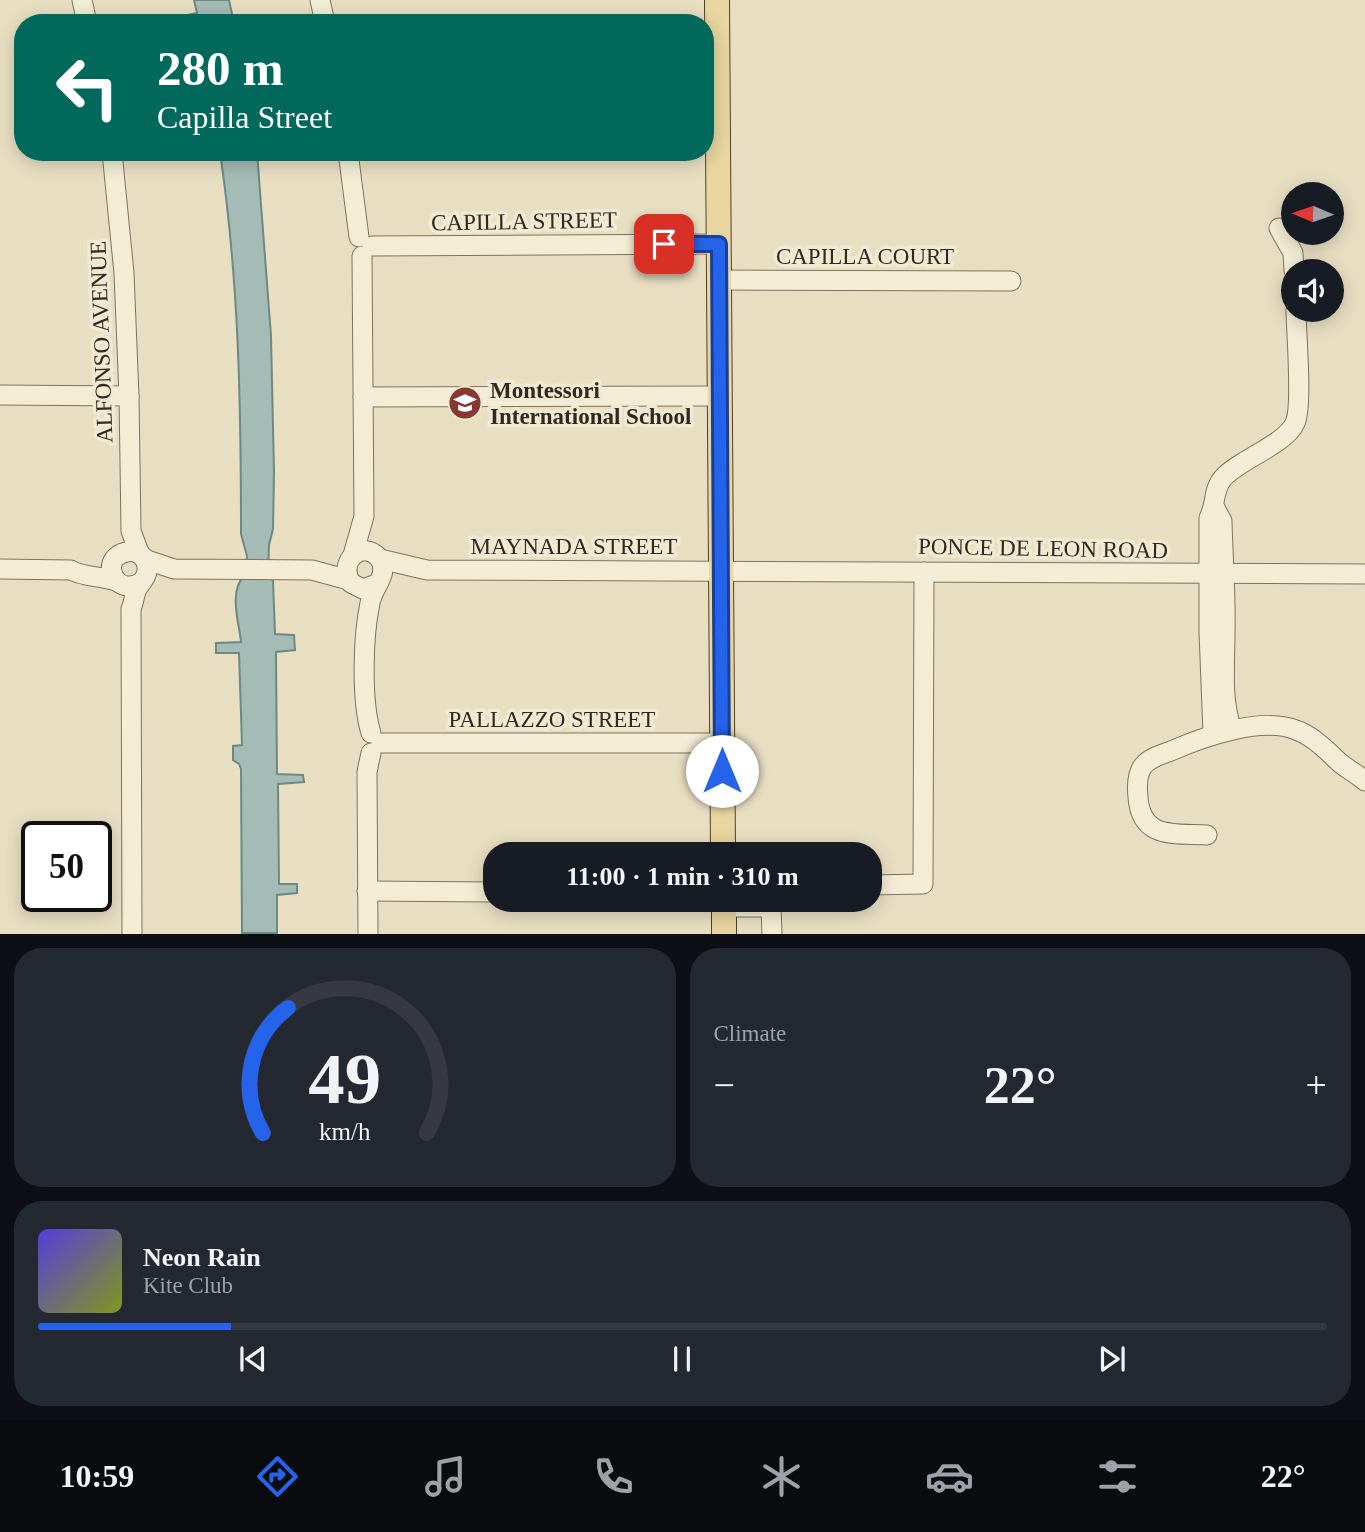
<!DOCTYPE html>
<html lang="en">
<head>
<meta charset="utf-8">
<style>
	:root { --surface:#171b24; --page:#242831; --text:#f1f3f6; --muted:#9ea1a6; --line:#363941; --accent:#2563eb }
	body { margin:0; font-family:"Times New Roman",serif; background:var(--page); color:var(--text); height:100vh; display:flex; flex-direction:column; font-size:26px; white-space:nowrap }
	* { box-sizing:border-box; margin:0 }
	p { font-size:23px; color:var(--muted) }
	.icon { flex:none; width:38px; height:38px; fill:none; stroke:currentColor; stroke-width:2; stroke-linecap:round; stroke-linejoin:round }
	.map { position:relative; height:934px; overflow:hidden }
	.details { display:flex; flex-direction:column; gap:14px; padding:14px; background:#0d0f14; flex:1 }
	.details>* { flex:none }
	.guide { position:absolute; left:14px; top:14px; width:700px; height:147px; border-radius:28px; box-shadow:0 4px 18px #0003; background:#00695c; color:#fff; overflow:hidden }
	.needle { width:46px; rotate:272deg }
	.fabs { position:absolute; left:1281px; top:182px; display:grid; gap:14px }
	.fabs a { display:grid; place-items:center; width:63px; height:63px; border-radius:50%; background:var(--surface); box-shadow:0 4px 18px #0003; font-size:35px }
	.speed { position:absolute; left:21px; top:821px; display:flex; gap:14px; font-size:35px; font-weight:700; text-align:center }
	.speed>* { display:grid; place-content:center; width:91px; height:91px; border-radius:50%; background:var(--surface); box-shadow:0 4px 18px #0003; line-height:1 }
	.speed .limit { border:4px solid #111; border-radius:10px; background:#fff; color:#111 }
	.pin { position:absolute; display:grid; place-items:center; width:60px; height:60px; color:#fff; margin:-30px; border-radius:14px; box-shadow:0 4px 10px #0006 }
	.me { position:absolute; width:77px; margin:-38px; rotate:0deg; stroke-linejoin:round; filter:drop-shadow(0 0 5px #0008) }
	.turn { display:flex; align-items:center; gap:24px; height:147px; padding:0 28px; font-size:32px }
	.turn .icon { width:91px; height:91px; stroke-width:2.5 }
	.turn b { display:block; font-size:49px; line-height:60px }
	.big { font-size:52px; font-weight:700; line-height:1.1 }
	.details .tile { flex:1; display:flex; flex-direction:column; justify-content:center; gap:10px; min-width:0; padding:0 24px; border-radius:28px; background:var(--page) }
	.details .dial { align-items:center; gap:0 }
	.dial svg { height:182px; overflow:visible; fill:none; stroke:var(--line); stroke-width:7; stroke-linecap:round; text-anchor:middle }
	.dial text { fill:var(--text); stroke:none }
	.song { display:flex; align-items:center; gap:21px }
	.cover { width:84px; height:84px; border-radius:10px; background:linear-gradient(135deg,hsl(250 70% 55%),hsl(70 70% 35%)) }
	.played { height:7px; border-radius:4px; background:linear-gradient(90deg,var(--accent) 15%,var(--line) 15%) }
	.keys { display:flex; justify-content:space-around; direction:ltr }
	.heat { display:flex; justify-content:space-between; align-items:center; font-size:38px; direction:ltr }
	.details .tiles { flex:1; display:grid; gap:14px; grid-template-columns:1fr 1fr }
	.tile:last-child { grid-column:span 2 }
	.trip { position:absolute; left:483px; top:842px; width:399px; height:70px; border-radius:28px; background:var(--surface); box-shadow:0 4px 18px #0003; font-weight:700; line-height:70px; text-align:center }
	.tab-bar { display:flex; height:112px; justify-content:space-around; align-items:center; background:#090b0e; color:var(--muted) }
	.tab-bar .icon { width:49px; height:49px }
	.tab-bar .selected { color:var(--accent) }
	.tab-bar b { font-size:32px; color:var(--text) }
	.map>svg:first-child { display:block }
</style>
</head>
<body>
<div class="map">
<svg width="1365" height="934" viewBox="0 0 1365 934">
	<rect width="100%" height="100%" fill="#e8dfc3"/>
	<!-- water -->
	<g fill="#a5bcb6" stroke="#6d8983" stroke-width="2">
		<path d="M194 0H229L234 23H174L173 18 197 13Z"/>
		<path d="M220 152H257L271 336 274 472 273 529 269 545 268 574 273 581 275 634 294 635 295 650 276 652 277 774 303 775 304 782 278 784 279 884H297V893L277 895V933H242L241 769 239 764 233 760V746L242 745 239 653H216V643L241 642C239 622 228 591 245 575L247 556 241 534C241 404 239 281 220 152Z"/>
	</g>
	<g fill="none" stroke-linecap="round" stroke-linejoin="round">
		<defs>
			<g id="minor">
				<path d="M82 0 87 23"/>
				<path d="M320 0 325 23"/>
				<path d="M112 152 124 273 129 396 131 531 140 555"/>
				<path d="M348 152 359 237"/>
				<path d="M1279 228 1293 253 1294 271"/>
				<path d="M372 246 719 244"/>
				<path d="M719 280 1011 281"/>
				<path d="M0 395 129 396"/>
				<path d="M363 397 720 396"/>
				<path d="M1215 508 1222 521C1223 559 1226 596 1225 634 1225 668 1221 698 1232 730"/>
				<path d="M353 555 364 516 362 256"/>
				<path d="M144 559 174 569 312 570 349 580"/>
				<path d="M380 559 427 570 1365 574"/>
				<path d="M0 569 71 570C82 577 102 576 116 581"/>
				<path d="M371 733C361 700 363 636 370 603 372 588 391 573 379 558 363 539 337 561 351 583L363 589 377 584"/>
				<path d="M1213 734 1209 632V518C1216 505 1213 489 1223 478 1240 459 1285 445 1295 423 1303 406 1296 332 1296 310"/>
				<path d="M381 743H722"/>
				<path d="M1207 835C1175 833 1141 840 1138 797 1137 788 1137 774 1143 766 1149 758 1162 754 1171 751 1203 737 1262 716 1296 730 1313 736 1326 750 1339 762 1347 769 1357 774 1365 781"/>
				<path d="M870 885 923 884 924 572"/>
				<path d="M367 891 495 892"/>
				<path d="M724 907H771L772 934"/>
				<path d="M132 934 131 609C134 603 134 595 137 589 141 582 147 577 147 570 149 540 100 550 114 577 120 588 132 588 142 582"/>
				<path d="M368 934 367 772 371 753"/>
			</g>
			<g id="major">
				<path d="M717 0 723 854"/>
				<path d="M724 900V934"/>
			</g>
		</defs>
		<!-- minor casing -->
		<use href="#minor" stroke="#81725c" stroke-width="21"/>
		<!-- major casing -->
		<use href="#major" stroke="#4f4030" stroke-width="26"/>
		<!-- minor -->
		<use href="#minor" stroke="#f4edd5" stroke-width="19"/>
		<!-- major -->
		<use href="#major" stroke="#e8d59f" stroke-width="24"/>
	</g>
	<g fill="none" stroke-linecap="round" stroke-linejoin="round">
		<defs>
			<path id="route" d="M664 244H719L722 771"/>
		</defs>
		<!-- route casing -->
		<use href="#route" stroke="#184099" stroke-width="18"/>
		<!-- route -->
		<use href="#route" stroke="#2563eb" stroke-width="12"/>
	</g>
	<!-- icons -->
	<defs>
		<symbol id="school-disc" viewBox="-11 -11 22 22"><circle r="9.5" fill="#893733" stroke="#f1ead2"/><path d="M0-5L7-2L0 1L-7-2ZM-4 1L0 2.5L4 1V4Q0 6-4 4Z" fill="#fff"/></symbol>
	</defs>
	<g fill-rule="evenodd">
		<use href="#school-disc" x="446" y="384" width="38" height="38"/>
	</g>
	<g text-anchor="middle" stroke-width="7" stroke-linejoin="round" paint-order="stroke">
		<!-- street labels -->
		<g font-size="23" fill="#32291e" stroke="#f1ead2">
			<text transform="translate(524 221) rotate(-1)" y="8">CAPILLA STREET</text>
			<text x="865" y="264">CAPILLA COURT</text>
			<text transform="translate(101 342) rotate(-92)" y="8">ALFONSO AVENUE</text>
			<text x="574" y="554">MAYNADA STREET</text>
			<text transform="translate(1043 548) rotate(1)" y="8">PONCE DE LEON ROAD</text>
			<text x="552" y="727">PALLAZZO STREET</text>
		</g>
		<!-- poi labels -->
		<g font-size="23" font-weight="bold" fill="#32291e" stroke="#f1ead2" text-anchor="start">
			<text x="490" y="398">Montessori<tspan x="490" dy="26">International School</tspan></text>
		</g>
	</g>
</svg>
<div class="fabs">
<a><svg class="needle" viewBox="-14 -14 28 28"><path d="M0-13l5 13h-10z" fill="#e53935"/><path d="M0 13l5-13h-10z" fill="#9ea1a6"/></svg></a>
<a><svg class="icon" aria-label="sound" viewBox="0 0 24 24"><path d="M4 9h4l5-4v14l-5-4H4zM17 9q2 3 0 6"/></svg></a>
</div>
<div class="speed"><div class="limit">50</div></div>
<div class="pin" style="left:664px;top:244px;background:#d93025"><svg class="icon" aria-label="arrive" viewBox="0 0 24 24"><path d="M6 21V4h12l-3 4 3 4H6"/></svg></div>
<svg class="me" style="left:722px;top:771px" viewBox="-20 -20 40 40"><circle r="19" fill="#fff"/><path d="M0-13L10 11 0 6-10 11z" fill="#2563eb"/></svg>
<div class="trip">11:00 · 1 min · 310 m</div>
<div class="guide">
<div class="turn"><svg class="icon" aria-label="left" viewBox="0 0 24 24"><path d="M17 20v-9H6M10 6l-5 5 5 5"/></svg><div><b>280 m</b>Capilla Street</div></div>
</div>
</div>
<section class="details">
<div class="tiles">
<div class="tile dial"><svg viewBox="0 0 100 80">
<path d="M14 69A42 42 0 1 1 86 69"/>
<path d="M14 69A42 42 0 0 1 25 14" stroke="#2563eb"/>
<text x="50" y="56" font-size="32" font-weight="700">49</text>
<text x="50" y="72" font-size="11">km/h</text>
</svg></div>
<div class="tile"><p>Climate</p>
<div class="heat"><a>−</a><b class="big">22°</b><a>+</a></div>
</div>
<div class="tile">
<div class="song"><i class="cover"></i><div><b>Neon Rain</b><p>Kite Club</p></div></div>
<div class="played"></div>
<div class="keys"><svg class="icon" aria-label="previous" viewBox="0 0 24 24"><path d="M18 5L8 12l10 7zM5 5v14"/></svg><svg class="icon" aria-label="pause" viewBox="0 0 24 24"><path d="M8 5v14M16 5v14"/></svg><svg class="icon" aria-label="next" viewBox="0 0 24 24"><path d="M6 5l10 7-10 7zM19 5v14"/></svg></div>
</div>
</div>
</section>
<nav class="tab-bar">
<b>10:59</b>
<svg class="icon selected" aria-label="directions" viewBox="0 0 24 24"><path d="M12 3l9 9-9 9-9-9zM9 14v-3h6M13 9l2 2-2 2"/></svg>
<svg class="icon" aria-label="music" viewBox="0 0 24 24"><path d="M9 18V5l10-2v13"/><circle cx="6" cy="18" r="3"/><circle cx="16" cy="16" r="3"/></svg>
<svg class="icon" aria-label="phone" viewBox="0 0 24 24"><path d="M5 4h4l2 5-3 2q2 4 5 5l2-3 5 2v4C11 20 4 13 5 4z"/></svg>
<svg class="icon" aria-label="climate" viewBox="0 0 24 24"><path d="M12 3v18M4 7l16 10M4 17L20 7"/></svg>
<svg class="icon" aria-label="car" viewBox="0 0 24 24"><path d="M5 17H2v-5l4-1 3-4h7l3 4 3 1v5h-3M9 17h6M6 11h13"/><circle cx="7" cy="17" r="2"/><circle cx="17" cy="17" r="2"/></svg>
<svg class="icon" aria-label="filters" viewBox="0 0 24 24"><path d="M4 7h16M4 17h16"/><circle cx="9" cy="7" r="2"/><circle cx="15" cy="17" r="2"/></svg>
<b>22°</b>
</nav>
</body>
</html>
